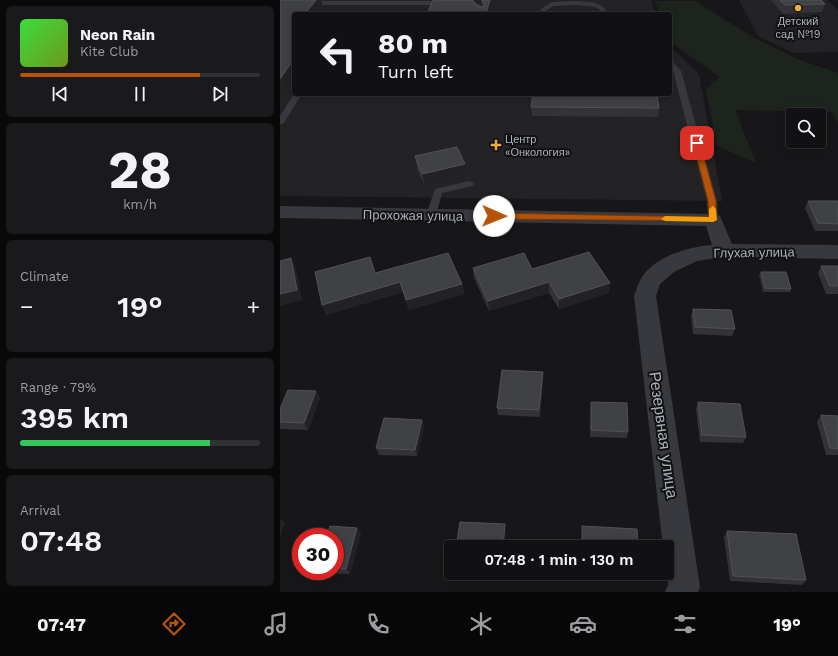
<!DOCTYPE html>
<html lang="en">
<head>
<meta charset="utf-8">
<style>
	:root { --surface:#111113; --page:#1a1a1c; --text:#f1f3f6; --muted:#9c9da0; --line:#303133; --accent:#b45309 }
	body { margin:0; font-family:"Work Sans",sans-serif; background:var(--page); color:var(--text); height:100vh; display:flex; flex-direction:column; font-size:15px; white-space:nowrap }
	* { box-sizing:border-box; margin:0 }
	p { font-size:13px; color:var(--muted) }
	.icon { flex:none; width:22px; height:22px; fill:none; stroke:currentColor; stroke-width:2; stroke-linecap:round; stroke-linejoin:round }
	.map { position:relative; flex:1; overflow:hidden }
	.details { display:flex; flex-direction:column; gap:6px; padding:6px; background:#09090a; width:280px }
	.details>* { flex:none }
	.guide { position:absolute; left:12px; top:12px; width:380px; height:84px; border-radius:4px; box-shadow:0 2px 10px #0003,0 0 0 1px var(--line); background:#111113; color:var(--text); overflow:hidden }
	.tools { position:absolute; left:506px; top:108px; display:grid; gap:8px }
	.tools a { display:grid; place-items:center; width:40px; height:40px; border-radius:4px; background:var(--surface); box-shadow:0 2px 10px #0003,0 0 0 1px var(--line); font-size:20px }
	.speed { position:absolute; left:12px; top:528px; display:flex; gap:8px; font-size:20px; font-weight:700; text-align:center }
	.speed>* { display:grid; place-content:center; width:52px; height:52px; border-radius:50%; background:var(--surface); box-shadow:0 2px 10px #0003,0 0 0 1px var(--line); line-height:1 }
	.speed .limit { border:6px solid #d22; background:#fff; color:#111 }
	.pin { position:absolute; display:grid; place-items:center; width:34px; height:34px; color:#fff; margin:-17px; border-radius:8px; box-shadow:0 2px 6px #0006 }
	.me { position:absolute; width:44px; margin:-22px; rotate:91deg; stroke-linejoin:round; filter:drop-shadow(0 0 3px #0008) }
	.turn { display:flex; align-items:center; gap:14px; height:84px; padding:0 20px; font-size:18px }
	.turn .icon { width:52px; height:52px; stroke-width:2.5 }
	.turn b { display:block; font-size:28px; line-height:34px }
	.big { font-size:30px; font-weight:600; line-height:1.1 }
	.details .widget { flex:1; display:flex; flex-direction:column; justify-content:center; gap:6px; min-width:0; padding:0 14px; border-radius:6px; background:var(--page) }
	.details .dial { align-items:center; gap:0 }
	.dial b { font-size:52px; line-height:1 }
	.song { display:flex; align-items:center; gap:12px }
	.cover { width:48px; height:48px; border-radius:6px; background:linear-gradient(135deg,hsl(120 70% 55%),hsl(80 70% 35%)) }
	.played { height:4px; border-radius:2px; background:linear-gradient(90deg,var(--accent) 75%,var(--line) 75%) }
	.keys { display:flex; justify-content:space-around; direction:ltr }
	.heat { display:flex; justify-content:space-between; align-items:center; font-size:22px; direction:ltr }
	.charge { height:6px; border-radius:3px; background:linear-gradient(90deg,#34c759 79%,var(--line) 0) }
	.trip { position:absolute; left:164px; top:540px; width:230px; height:40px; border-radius:4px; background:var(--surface); box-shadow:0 2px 10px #0003,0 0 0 1px var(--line); font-weight:600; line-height:40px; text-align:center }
	.dock { display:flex; height:64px; justify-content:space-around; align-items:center; background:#070708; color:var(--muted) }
	.dock .icon { width:28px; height:28px }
	.dock .on { color:var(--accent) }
	.dock b { font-size:18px; color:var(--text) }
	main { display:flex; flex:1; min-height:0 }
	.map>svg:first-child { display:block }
</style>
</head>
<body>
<main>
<section class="details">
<div class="widget">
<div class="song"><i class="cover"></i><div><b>Neon Rain</b><p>Kite Club</p></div></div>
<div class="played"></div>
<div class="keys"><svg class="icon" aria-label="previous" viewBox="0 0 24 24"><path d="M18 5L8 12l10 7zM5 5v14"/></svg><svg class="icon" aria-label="pause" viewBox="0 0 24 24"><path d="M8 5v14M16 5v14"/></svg><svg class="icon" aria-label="next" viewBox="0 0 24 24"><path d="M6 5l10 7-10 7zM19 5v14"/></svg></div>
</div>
<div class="widget dial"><b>28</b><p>km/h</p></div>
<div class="widget"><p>Climate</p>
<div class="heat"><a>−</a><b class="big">19°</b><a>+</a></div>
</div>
<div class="widget"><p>Range · 79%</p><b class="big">395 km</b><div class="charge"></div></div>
<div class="widget"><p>Arrival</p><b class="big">07:48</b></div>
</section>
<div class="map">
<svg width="558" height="592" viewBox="0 0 558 592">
	<rect width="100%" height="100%" fill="#171719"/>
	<!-- built -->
	<g fill="#232326">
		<path d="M0 0H371L376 14H14V94H390V46L419 74 442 201 0 196Z"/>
		<path d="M459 0H547L558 10V52L514 53 478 36Z"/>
	</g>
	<!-- green -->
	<path fill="#1d241e" d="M375 1H415L473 37 517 59 558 73V122L552 112 455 110 476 163 437 146 426 89 440 77 390 42V14H379Z"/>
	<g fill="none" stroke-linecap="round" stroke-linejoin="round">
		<!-- lane -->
		<g fill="#38393e" fill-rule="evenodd">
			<path d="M0 1H188L199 4 201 11 204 14H198L194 6 188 5H0Z"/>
			<path d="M297 1C309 2 323 1 328 14H322L320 10 315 7 297 5 273 6 266 11V14H260L261 9 272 2Z"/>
			<path d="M390 60 392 61 401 71 437 201 438 220 436 222H430L428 220 427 201 393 71 390 67Z"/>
			<path d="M14 94H22L3 124H0V116Z"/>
			<path d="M189 181 192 182 194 184 192 186 162 193 156 215 151 218 148 217 146 215 155 189Z"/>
		</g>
		<!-- street -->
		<path fill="#38393e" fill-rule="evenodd" d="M0 206 433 214 440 216 452 244 558 245V259L462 257 430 259 417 261 394 272 380 284 376 296 420 587 418 592H385L388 585 387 547H383L354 296C357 288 359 280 365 273 380 255 409 247 432 245L426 226 0 218Z"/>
	</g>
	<!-- wall -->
	<g fill="#333337">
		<path d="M201 0H211V6L209 14 196 6 202 7Z"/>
		<path d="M491 0H541L545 4 542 12 503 14Z"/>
		<path d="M251 107 379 108 378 117 252 116Z"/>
		<path d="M509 123H513V141H539L546 142 543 149H516L507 130Z"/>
		<path d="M135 156 185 164 187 177 145 186 137 169Z"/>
		<path d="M528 201H558V231H535L525 208Z"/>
		<path d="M541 266H558V294H546L538 273Z"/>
		<path d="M193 268 252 269 329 293 279 309 269 293 209 311 194 278Z"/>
		<path d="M481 272 511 289 510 292H483L479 275Z"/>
		<path d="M95 273 182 284 184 294 129 310 123 292 46 315 42 305Z"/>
		<path d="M413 309 455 329 452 336 413 334 411 316Z"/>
		<path d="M263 378 260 417 218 415 217 408Z"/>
		<path d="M40 398 28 430 0 429V409Z"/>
		<path d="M311 402 348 432 347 438 310 437Z"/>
		<path d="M418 402 466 437 463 443 420 442 416 409Z"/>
		<path d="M541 415 558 416V455H546L537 422Z"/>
		<path d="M142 420 144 427 137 456 99 455 96 448Z"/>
		<path d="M447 531 526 580 522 585 450 581 444 537Z"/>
		<path d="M81 533 70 574 41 573 40 571H55V537Z"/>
	</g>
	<!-- shaded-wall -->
	<g fill="#222225">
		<path d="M36 0H41L43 6 37 14H25Z"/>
		<path d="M210 0H211V6L209 14H206Z"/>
		<path d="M14 59V77L0 98V79Z"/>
		<path d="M185 164 187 177 145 186 142 174Z"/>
		<path d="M11 258 16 268 22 300 0 306V294Z"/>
		<path d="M120 282 123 292 46 315 42 305Z"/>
		<path d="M269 282V293L209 311 208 301Z"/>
		<path d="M330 283 329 293 279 309V299Z"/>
		<path d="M182 284 184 294 129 310 126 300Z"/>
		<path d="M263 372V378L260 417 259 410Z"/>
		<path d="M36 391 40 398 28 430 24 423Z"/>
		<path d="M142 420 144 427 137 456 135 450Z"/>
		<path d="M0 518 5 523 0 537Z"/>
		<path d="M225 524 226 530 224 547H223Z"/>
		<path d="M77 528 81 533 70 574 66 569Z"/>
	</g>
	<!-- building -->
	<g fill="#404145" stroke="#505257">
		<path d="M0 0H36L25 14H14V59L0 79Z"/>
		<path d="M153 0H193L196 6 203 7 205 6 202 0H210L206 14H147Z"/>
		<path d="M500 0H541L545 4 505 5Z"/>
		<path d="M253 94H377L379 108 251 107Z"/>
		<path d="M509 123H513V131Z"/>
		<path d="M539 129 546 142H518V141H539Z"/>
		<path d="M177 147 185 164 142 174 135 156Z"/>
		<path d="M528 201H558V224L538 223Z"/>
		<path d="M309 252 330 283 279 299 269 282 208 301 193 268 244 253 252 269Z"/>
		<path d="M168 253 182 284 126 300 120 282 42 305 35 272 90 257 95 273Z"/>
		<path d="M11 258 17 290 0 294V261Z"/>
		<path d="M541 266H558V286H550Z"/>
		<path d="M481 272H506L511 289 485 288Z"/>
		<path d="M413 309 451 310 455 329 415 327Z"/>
		<path d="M222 370 263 372 259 410 217 408Z"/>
		<path d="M8 390 36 391 24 423 0 422V409Z"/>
		<path d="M311 402 347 403 348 432 311 430Z"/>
		<path d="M418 402 460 404 466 437 422 435Z"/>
		<path d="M541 415 558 416V449L550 448Z"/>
		<path d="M104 418 142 420 135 450 96 448Z"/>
		<path d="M180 522 225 524 223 547H176Z"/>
		<path d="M50 526 77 528 66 569 55 568V537H46Z"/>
		<path d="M302 526 357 529 358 547H302Z"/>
		<path d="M447 531 516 534 526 580 453 576Z"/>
	</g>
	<!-- route -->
	<path fill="#b45309" stroke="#753606" d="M417 141 420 143 436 201V221L214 219 210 216 214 213 429 217 428 201 413 143Z"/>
	<!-- slow -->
	<path fill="#f59e0b" d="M433 206 436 209 437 220 433 222 385 221 381 219 385 216 429 217V209Z"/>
	<!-- markers -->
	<g fill="#eeac3a" stroke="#121214" stroke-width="1.5">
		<circle cx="518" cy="8" r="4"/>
		<path d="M214 139h4v4h4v4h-4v4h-4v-4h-4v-4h4z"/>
	</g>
	<g text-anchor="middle" stroke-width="4" stroke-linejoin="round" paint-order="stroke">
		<!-- far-poi labels -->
		<g font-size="11" fill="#a9afb9" stroke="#121214">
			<text x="518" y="25">Детский<tspan x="518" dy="13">сад №19</tspan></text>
			<text x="225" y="143" text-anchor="start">Центр<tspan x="225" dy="13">«Онкология»</tspan></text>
		</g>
		<!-- street labels -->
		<g font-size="13" fill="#a9afb9" stroke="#121214">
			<text transform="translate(133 215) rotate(1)" y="5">Прохожая улица</text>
			<text transform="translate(474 252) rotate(-1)" y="5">Глухая улица</text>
		</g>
		<!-- near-street labels -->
		<g font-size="16" fill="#a9afb9" stroke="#121214">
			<text transform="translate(384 435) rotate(82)" y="6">Резервная улица</text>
		</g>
	</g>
</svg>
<div class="tools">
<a><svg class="icon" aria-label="search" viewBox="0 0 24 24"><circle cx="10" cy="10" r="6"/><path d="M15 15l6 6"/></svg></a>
</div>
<div class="speed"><div class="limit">30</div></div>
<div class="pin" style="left:417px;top:143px;background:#d93025"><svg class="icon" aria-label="arrive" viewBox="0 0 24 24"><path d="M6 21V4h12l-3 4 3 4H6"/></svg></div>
<svg class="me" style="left:214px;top:216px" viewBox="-20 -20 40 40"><circle r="19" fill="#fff"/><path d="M0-13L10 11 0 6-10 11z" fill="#b45309"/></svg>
<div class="trip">07:48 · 1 min · 130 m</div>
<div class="guide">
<div class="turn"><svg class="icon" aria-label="left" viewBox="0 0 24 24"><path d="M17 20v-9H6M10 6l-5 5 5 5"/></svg><div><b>80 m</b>Turn left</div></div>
</div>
</div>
</main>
<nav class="dock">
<b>07:47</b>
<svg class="icon on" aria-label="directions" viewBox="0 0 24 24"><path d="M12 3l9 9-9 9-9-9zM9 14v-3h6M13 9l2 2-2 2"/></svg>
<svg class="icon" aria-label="music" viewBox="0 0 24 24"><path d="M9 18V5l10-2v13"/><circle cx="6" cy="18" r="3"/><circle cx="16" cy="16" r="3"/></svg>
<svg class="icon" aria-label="phone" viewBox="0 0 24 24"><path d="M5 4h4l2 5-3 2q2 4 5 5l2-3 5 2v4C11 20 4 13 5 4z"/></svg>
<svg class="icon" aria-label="climate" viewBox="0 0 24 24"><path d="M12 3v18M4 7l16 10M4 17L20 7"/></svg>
<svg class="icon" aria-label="car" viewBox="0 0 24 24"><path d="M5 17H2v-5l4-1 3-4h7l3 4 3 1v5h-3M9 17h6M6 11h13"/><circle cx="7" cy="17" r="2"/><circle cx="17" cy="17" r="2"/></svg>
<svg class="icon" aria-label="filters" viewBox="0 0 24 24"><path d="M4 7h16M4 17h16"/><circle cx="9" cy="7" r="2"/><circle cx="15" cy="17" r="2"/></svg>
<b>19°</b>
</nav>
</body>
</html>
